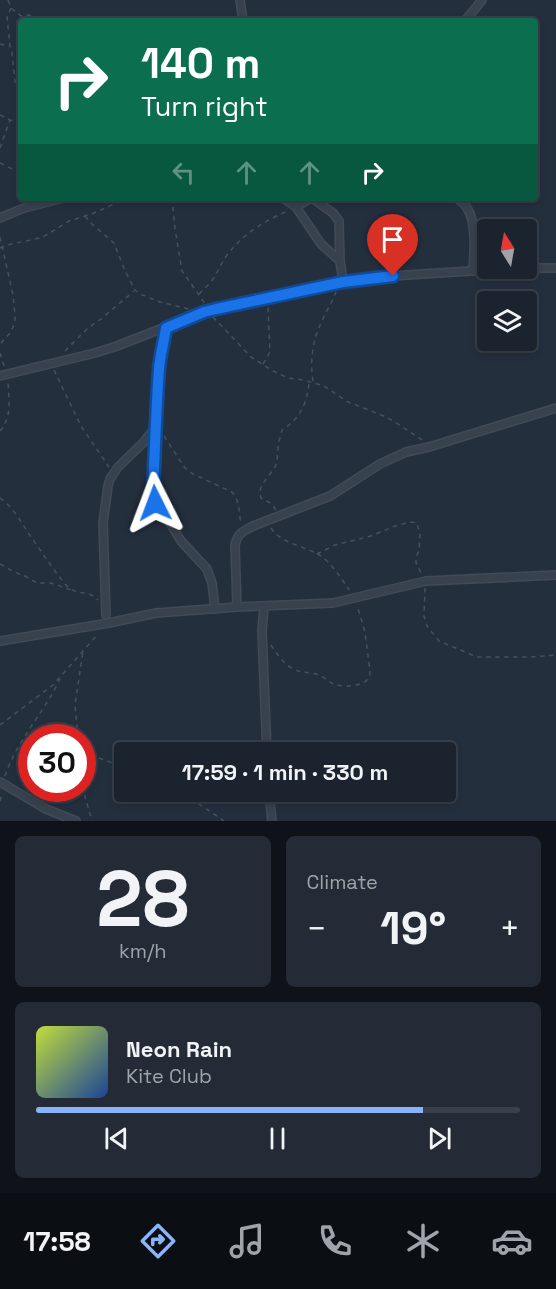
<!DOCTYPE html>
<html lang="en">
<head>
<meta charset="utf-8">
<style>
	:root { --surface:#1b232e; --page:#242b36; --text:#f1f3f6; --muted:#a0a4aa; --line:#39404a; --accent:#8ab4f8 }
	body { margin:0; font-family:"Space Grotesk",sans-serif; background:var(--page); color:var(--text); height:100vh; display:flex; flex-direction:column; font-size:22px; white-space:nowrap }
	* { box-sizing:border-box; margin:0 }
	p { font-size:20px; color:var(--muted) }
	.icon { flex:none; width:33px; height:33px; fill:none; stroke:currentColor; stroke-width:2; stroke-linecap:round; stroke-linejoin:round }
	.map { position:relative; height:821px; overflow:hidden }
	.drawer { display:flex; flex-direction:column; gap:15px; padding:15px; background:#0f1319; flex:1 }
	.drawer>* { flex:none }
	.guide { position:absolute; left:18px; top:18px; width:520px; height:183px; border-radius:6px; box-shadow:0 3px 9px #0003,0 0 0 2px var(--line); background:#0b6e4f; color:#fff; overflow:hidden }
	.needle { width:39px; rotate:349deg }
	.buttons { position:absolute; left:477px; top:219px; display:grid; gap:12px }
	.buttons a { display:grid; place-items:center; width:60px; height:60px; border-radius:6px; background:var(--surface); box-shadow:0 3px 9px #0003,0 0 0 2px var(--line); font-size:30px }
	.speed { position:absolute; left:18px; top:724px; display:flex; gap:12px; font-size:30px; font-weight:700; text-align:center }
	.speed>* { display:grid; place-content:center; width:78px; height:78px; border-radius:50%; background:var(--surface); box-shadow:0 3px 9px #0003,0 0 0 2px var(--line); line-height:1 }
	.speed .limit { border:9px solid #d22; background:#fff; color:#111 }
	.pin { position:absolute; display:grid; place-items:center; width:51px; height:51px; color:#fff; margin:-62px -26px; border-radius:50% 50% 50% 0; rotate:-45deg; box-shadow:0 0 6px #0007 }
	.pin .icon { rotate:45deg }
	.me { position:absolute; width:66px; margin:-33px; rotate:357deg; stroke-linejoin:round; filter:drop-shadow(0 0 4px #0008) }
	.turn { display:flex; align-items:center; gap:21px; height:126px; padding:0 24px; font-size:27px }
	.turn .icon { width:78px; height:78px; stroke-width:2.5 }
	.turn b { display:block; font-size:42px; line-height:51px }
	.lanes { display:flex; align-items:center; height:57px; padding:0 24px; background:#0003; justify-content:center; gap:30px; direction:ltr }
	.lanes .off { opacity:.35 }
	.big { font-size:45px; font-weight:600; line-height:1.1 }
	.drawer .widget { flex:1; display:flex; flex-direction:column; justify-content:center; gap:9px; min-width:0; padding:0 21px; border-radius:9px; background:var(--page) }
	.drawer .dial { align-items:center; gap:0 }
	.dial b { font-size:78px; line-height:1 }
	.song { display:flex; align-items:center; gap:18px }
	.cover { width:72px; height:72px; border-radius:9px; background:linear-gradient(135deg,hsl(70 70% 55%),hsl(220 70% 35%)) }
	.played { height:6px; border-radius:3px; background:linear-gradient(90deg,var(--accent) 80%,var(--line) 80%) }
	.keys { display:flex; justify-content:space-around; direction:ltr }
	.heat { display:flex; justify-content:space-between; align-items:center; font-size:33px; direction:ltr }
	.drawer .tiles { flex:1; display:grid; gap:15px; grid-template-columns:1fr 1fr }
	.widget:last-child { grid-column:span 2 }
	.trip { position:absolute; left:114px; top:742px; width:342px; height:60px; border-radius:6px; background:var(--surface); box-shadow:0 3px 9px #0003,0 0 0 2px var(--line); font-weight:600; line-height:60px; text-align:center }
	.tab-bar { display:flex; height:96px; justify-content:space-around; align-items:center; background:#0b0e12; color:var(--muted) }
	.tab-bar .icon { width:42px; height:42px }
	.tab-bar .active { color:var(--accent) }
	.tab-bar b { font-size:27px; color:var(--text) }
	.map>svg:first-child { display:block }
</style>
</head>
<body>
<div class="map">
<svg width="556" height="821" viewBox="0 0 556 821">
	<rect width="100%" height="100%" fill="#242f3e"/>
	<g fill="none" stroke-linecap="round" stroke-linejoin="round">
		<defs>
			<g id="street">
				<path d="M240 0 243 21"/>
				<path d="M465 21 482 0"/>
				<path d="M283 198 296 207 321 244 340 261 343 282"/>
				<path d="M312 198 333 213 339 221 340 261"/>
				<path d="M457 198C460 201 465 204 467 208 477 222 474 254 473 271"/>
				<path d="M296 207 311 198"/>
				<path d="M0 218 24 208 63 198"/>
				<path d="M526 268H556"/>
				<path d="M166 328 160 366 153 496 154 501 162 510 181 541 207 569 212 583 215 609"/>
				<path d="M0 376 95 353 117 346 204 312 343 282 376 277 518 268"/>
				<path d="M264 606 262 631 267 753"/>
				<path d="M237 607 235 545C238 533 242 532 253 526L330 496 380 464 406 452 429 447 556 408"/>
				<path d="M106 615 103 523 108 486 110 479 118 467 143 443 156 426"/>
				<path d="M0 641 109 623 156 613 237 607 333 603 426 581 556 575"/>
				<path d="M0 782 46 809 76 821"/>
				<path d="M269 792 272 821"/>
			</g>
		</defs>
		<!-- street casing -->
		<use href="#street" stroke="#414a57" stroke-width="10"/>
		<!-- path -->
		<g stroke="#3f5557" stroke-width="1.5" stroke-dasharray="4.5 4.5" stroke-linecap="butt">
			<path d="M8 0 11 8 21 16 29 15 40 21"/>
			<path d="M11 8 7 17 10 46 12 53 15 81 21 93"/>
			<path d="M0 44 9 46"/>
			<path d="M0 115 10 120 21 122"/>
			<path d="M0 148 10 120"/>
			<path d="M0 163 21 173"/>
			<path d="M172 198 175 229 182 271 206 305"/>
			<path d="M85 216 92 224 114 243 125 271 135 290 140 294 160 302 189 309"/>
			<path d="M0 237 13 295 15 315V322L11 332 0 344"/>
			<path d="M0 248 11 244 31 240 43 237 69 221 94 213 127 198"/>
			<path d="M199 294C205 288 211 283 215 276 219 269 222 262 227 255 242 235 265 220 288 211"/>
			<path d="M213 317 251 357 273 371 288 378 303 380 324 386 348 402 384 416 395 422 422 440"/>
			<path d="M65 351 88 328 101 319 134 291"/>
			<path d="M0 353 4 366"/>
			<path d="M263 364 270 352 268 307"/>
			<path d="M54 370 81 426 109 467"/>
			<path d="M313 381C310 362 312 342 321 323 325 313 332 303 336 292"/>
			<path d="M0 431C12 417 9 400 8 383"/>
			<path d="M164 436 185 468 193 474 232 492C240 501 239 513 241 525"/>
			<path d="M0 498C13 507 21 522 29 534 41 551 52 568 65 584 76 597 89 589 98 600"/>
			<path d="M276 510 272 504 261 498C257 485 268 479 274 468 278 463 277 456 278 449 278 442 281 436 282 430 300 419 307 403 309 383"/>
			<path d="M271 528C281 544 306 546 321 556 332 564 342 579 349 590"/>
			<path d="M317 554 335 545 371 536 395 526 411 522 417 523 420 535 419 551 416 557V563L421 573"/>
			<path d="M0 564 14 572 25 576 37 583H51L71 590"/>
			<path d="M425 588 424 616 427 626 439 641 477 657H531L556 655"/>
			<path d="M271 645C277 654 283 663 293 669 300 673 308 672 316 674 324 676 329 683 336 685 344 687 362 686 367 680 370 677 370 675 370 671L365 632 357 605"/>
			<path d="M0 725 53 685 98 634"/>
			<path d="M78 738 75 705 83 651"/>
			<path d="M82 752 124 767"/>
			<path d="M5 776C17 740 44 713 60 679"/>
			<path d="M82 786 92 821"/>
			<path d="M174 792 199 804 224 821"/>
			<path d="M0 801 2 793"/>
		</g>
		<!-- street -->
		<use href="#street" stroke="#38414e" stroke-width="7"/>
	</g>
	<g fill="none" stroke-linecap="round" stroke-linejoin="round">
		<defs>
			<path id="route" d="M155 503 153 496V490C155 450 156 409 159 369 160 355 164 342 166 328L204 312 216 309 343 282 393 276"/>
		</defs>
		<!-- route casing -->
		<use href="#route" stroke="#114b97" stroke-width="15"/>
		<!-- route -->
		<use href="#route" stroke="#1a73e8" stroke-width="10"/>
	</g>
</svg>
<div class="buttons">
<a><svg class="needle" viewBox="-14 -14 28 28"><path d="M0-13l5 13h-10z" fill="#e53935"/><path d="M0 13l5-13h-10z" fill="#a0a4aa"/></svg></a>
<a><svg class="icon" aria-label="layers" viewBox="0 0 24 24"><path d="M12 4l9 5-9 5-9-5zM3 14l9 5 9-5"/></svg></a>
</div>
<div class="speed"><div class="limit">30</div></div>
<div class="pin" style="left:393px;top:276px;background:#d93025"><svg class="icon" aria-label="arrive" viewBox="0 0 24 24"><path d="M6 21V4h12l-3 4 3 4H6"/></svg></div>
<svg class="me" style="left:155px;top:503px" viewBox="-20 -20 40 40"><path d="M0-17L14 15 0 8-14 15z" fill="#1a73e8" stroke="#fff" stroke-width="4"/></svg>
<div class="trip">17:59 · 1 min · 330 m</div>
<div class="guide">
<div class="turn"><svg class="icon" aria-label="right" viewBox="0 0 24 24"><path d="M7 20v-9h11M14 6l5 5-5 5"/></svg><div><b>140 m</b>Turn right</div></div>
<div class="lanes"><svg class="icon off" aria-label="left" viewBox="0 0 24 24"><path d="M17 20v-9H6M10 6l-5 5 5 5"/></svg><svg class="icon off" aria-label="ahead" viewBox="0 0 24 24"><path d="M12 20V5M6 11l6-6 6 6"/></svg><svg class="icon off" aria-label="ahead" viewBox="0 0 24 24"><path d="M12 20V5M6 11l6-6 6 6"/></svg><svg class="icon" aria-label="right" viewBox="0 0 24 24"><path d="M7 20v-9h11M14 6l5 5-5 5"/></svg></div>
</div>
</div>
<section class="drawer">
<div class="tiles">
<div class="widget dial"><b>28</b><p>km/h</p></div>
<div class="widget"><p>Climate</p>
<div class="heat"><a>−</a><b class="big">19°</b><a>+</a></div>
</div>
<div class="widget">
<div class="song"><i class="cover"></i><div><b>Neon Rain</b><p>Kite Club</p></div></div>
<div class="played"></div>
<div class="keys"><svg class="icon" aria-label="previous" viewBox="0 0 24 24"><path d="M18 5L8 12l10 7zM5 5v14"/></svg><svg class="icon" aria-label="pause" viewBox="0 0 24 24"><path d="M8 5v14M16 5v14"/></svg><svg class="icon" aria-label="next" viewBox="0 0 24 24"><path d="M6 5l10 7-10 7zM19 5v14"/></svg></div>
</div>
</div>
</section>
<nav class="tab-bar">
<b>17:58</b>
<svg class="icon active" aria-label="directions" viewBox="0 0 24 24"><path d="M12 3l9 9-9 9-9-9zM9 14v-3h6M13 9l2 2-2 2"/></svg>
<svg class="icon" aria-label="music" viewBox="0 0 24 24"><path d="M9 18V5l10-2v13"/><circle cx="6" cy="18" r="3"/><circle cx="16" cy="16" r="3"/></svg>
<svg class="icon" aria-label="phone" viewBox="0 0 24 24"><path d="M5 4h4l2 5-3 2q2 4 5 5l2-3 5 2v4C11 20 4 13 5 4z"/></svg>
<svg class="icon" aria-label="climate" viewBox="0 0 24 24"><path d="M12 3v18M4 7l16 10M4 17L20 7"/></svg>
<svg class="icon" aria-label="car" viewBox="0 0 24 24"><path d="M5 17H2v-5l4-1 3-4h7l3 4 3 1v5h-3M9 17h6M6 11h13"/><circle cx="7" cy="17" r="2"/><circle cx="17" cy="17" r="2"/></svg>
</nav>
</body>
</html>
